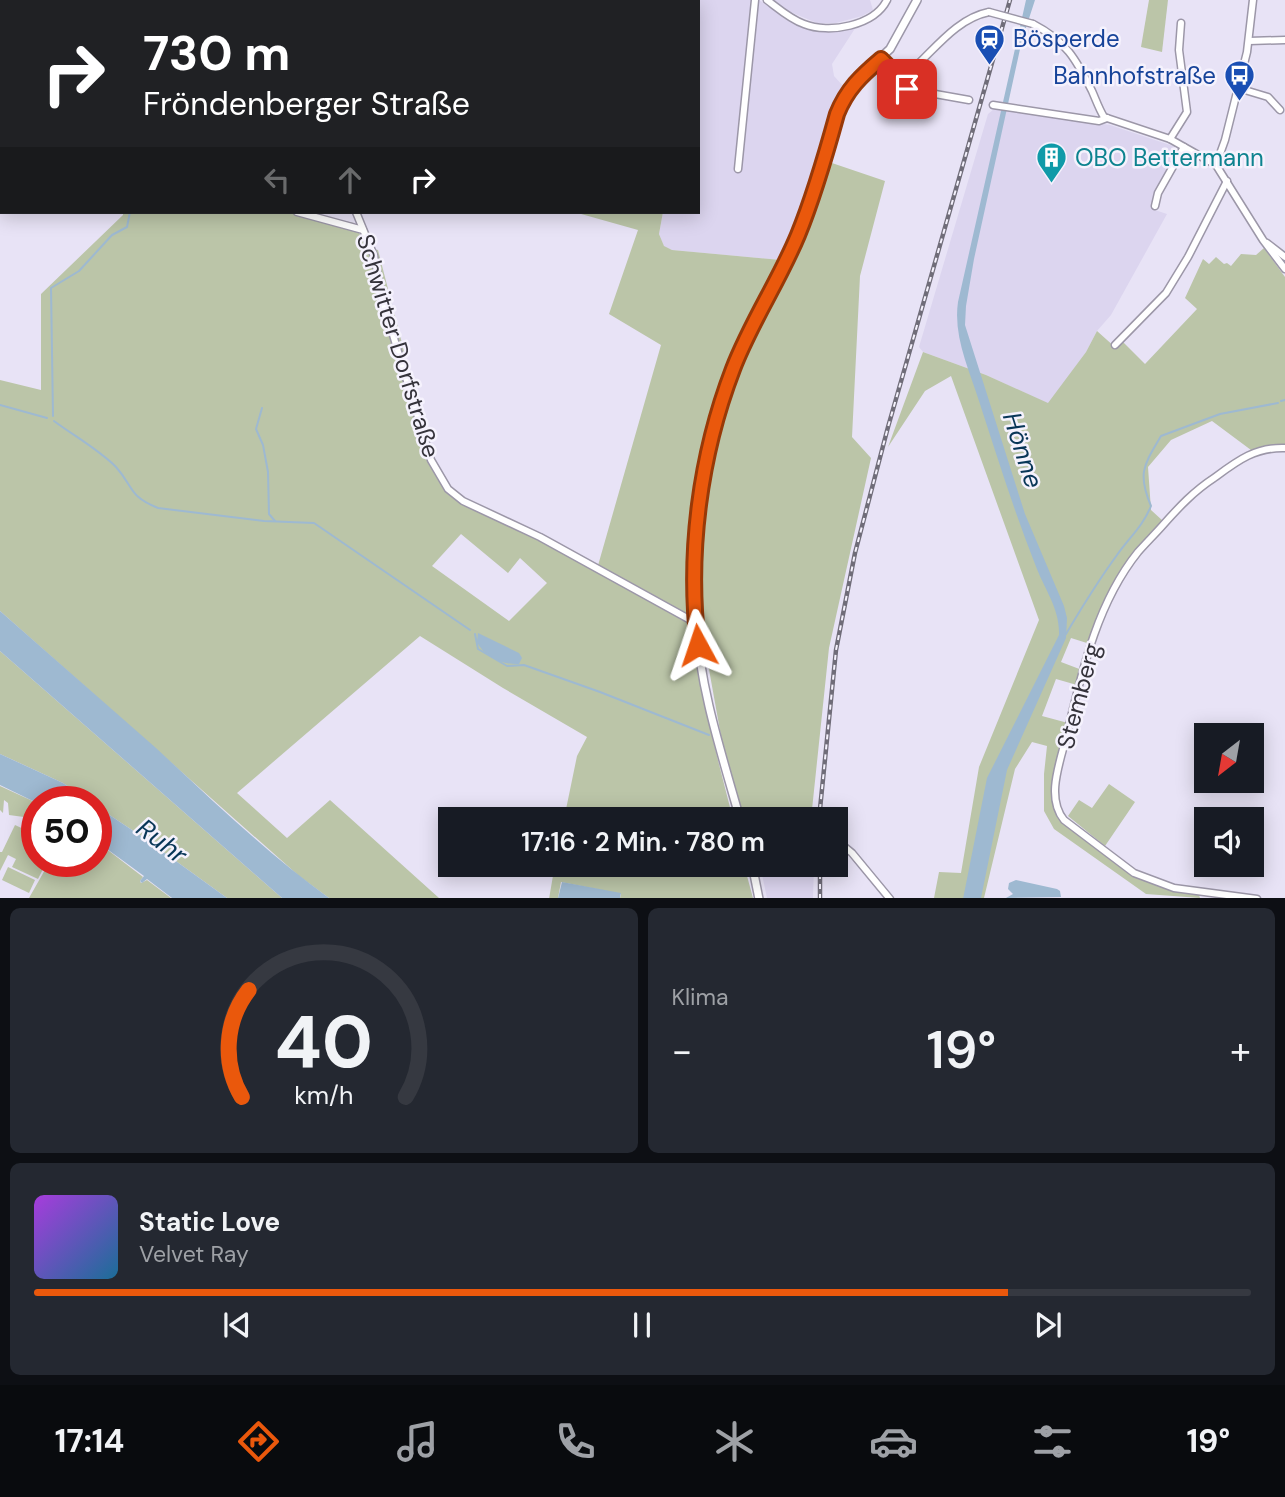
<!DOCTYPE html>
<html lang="de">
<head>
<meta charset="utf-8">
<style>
	:root { --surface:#171b24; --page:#242831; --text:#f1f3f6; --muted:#9ea1a6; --line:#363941; --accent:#ea580c }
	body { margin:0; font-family:"DM Sans",sans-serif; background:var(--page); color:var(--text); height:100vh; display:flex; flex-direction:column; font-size:26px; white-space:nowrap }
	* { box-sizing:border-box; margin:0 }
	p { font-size:23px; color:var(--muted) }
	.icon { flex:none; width:38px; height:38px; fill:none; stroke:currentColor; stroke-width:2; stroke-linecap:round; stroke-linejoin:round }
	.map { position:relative; height:898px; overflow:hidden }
	.side { display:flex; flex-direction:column; gap:10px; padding:10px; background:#0d0f14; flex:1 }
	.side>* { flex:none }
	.hud { position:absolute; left:0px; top:0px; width:700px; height:214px; box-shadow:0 4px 18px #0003; background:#202124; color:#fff; overflow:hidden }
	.needle { width:46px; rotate:211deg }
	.tools { position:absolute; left:1194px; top:723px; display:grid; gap:14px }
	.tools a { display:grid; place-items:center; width:70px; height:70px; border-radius:0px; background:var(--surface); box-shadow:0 4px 18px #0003; font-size:35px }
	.speed { position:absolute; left:21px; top:786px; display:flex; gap:14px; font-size:35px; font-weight:700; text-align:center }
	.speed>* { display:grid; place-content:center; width:91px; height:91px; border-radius:50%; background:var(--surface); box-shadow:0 4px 18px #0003; line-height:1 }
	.speed .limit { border:10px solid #d22; background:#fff; color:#111 }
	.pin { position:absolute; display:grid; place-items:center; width:60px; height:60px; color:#fff; margin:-30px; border-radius:14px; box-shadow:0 4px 10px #0006 }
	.me { position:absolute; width:77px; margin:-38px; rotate:355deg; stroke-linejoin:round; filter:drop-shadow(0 0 5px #0008) }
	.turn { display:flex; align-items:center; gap:24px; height:147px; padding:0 28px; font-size:32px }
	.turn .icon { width:91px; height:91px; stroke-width:2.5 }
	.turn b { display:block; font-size:49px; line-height:60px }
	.lanes { display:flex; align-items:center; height:66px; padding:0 28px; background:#0003; justify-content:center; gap:35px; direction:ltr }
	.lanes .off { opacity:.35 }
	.big { font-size:52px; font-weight:600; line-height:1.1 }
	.side .widget { flex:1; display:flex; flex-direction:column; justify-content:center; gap:10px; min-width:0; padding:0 24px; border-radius:10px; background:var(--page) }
	.side .dial { align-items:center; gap:0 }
	.dial svg { height:182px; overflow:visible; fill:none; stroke:var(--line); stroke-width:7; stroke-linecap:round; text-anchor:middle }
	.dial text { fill:var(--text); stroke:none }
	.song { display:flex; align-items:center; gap:21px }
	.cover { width:84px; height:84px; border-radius:10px; background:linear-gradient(135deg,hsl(280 70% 55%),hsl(200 70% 35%)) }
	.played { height:7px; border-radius:4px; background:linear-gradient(90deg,var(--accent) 80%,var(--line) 80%) }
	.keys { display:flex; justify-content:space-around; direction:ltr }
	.heat { display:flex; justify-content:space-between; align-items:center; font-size:38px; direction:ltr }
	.side .tiles { flex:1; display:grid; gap:10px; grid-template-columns:1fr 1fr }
	.widget:last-child { grid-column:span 2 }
	.trip { position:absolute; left:438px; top:807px; width:410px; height:70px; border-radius:0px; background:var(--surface); box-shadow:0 4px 18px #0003; font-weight:600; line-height:70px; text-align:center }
	.tab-bar { display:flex; height:112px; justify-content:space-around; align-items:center; background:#090b0e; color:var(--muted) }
	.tab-bar .icon { width:49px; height:49px }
	.tab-bar .current { color:var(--accent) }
	.tab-bar b { font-size:32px; color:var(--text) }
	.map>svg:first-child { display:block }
</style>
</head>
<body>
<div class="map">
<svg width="1285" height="899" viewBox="0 0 1285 899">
	<rect width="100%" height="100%" fill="#e8e3f6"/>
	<!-- built -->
	<g fill="#dcd5ef">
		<path d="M669 0H759L796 24 811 30 829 32 856 27 832 64 834 76 844 87 830 117 796 231 781 260 672 250 664 247 659 234 663 212H698V2Z"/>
		<path d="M774 0H870L873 10 862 16 836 23H817L788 11Z"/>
		<path d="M994 109 1110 125 1179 148 1153 196 1155 210 1167 214 1111 315 1097 331 1086 352 1049 404 986 375 923 352 919 347 988 114Z"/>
		<path d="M760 865H814L813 898H767Z"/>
	</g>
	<!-- green -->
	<g fill="#bbc5a8" fill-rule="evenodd">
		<path d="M1149 0H1168L1162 52 1141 47Z"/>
		<path d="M829 162 885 181 860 276 852 437 871 458 829 648 811 819H744L721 736 701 625V511L727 398 749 340 802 237Z"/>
		<path d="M123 212H300L354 223 366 247 378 250 431 456 446 487 463 500 597 569 661 345 609 314 638 230 574 212H663L659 234 664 246 672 250 781 260C767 290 750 320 737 351 697 443 679 553 695 653 704 709 719 764 733 819H564L577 756 587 737 503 688 420 636 237 793 287 838 330 800 439 898H329L299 876 0 611V380L41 390V294L123 215ZM461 534 508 573 520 558 547 583 509 621 432 566Z"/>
		<path d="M1264 248 1285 277V446L1251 450 1212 421 1171 440 1148 467 1151 510 1163 521 1127 565 1090 644 1071 638 1061 662 1082 670 1077 685 1056 679 1042 716 1068 723C1062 748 1043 794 1058 818L1141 879 1173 890 1199 895 1200 898 1146 894 1054 829 1044 811V774L1047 746 1032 742 1015 769 984 898H934L939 872 961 873 979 767 1039 620 951 376 925 391 888 447 923 352 986 375 1048 403 1086 352 1097 331 1116 348 1123 342 1145 364 1197 309 1185 298 1203 259 1209 264 1216 257 1224 264 1227 263 1231 266 1241 254 1256 255Z"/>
		<path d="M0 651 282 898H227L144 838 96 806V802L90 801 63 783 0 754Z"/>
		<path d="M1109 784 1135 802 1105 846 1068 816 1079 800 1092 808Z"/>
		<path d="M0 786 37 803V824L24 817 9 815 8 803 4 800 3 813 0 810Z"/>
		<path d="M15 825 28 831 25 839 37 845V861H47L38 879 12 867 16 859 8 855 0 871V852H2Z"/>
		<path d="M96 841 143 877 140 881 141 883 147 880 171 898H29L50 861H96Z"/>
		<path d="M555 864 626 876 628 865H744L753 898H620L621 894 561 882 558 898 549 899Z"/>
		<path d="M8 867 35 880 29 893 2 880Z"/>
	</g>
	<!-- water -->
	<g fill="#9eb9d1">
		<path d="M1026 0H1035L1022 40 974 259 966 306 965 325 1025 514 1064 606 1067 618 1066 638 1007 770 981 898 963 899 987 778 1059 635C1060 608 1044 589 1035 564 1014 511 997 456 979 401 969 369 953 336 958 302Z"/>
		<path d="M0 611C52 657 104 702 156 748 212 800 267 853 329 898H282L0 651Z"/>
		<path d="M478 633 519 653 522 658 519 664C503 665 484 657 477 642Z"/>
		<path d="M0 754 63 783 90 801 37 803 0 785Z"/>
		<path d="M96 806 144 838 227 898H172L147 879 142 883 140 881 144 876 96 841Z"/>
		<path d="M565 865 628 864V865L625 877Z"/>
		<path d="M1016 880 1057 889 1060 891 1061 897 1006 898 1013 894 1008 889 1009 883Z"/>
		<path d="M562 882 621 893 620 898H558Z"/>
	</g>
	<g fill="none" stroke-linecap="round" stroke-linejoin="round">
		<!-- stream -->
		<g stroke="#9eb9d1" stroke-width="2">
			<path d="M141 2V0"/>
			<path d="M1281 401 1285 400"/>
			<path d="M0 405 47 418"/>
			<path d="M262 408 256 429 263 445 268 472 269 514 275 521"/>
			<path d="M53 416 51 288 79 271 112 235 127 227 130 212"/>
			<path d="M54 421C74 436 98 449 116 467 134 487 128 496 158 508L264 521 314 523 470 630"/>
			<path d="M475 634 478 649 507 666 524 665 600 692 709 735"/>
			<path d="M1066 634C1082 607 1098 581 1117 555 1129 538 1143 526 1151 506 1137 473 1144 465 1161 436L1220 414 1278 403"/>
		</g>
		<defs>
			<g id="minor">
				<path d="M251 0 252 2"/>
				<path d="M767 0C779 9 790 19 804 24 829 34 874 26 887 0"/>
				<path d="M672 2V0"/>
				<path d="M1033 24C1066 41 1076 59 1092 91 1096 100 1099 109 1104 117L1170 139 1216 165 1263 240 1285 269"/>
				<path d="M1249 41 1285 40"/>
				<path d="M881 59C893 71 901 72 917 65 938 45 959 18 989 12"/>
				<path d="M889 67 891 80 907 89 969 100"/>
				<path d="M1238 88 1268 97 1280 110"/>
				<path d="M993 105 1099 121 1107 118"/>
				<path d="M0 136 2 137"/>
				<path d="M1170 139 1187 112 1179 50 1181 23"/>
				<path d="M1216 165 1225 140 1247 52 1253 0"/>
				<path d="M738 169 755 0"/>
				<path d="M1155 206 1158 193 1184 147"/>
				<path d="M297 212 363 230"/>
				<path d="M356 212 374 256 383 302 431 460 448 489 463 501 540 537 696 623"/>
				<path d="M1267 243 1285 257"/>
				<path d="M1115 345 1166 293 1188 257 1227 181"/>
				<path d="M835 839 852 853 890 899"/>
				<path d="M1257 899 1174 888 1134 873 1064 820C1045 797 1061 760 1067 734 1082 671 1097 603 1138 552 1146 543 1155 534 1163 525 1179 507 1194 491 1214 478 1237 461 1255 447 1285 448"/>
			</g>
			<g id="major">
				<path d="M740 819C722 755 700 689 696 622 690 537 703 451 733 371 750 324 778 283 797 237 816 193 824 145 842 100L853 83 890 49 917 0"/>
				<path d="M752 864 759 899"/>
			</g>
		</defs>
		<!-- minor casing -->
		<use href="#minor" stroke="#9c97a8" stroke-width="9"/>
		<!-- major casing -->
		<use href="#major" stroke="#9c97a8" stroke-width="10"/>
		<!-- minor -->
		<use href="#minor" stroke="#fff" stroke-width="6"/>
		<!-- major -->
		<use href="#major" stroke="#fff" stroke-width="7"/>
		<defs>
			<g id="rail">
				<path d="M819 819 836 650 855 553 888 427 1010 0"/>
				<path d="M820 899V864"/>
			</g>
		</defs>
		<!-- rail casing -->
		<use href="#rail" stroke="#706d79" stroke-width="4.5"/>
		<!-- rail -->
		<use href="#rail" stroke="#f5f2fd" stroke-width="2" stroke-dasharray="5" stroke-linecap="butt"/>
		<defs>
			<path id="minor-bridge" d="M989 12 1033 24"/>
		</defs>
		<!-- minor-bridge casing -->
		<use href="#minor-bridge" stroke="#9c97a8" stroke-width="9" stroke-linecap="butt"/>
		<!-- minor-bridge -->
		<use href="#minor-bridge" stroke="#fff" stroke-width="6"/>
	</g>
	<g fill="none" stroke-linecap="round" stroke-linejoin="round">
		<defs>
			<path id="route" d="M698 645C687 553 700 455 733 369 751 322 779 281 798 235 814 196 826 154 837 114 847 89 861 76 881 59L889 67 891 80 907 89"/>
		</defs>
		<!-- route casing -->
		<use href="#route" stroke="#983908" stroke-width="18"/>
		<!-- route -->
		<use href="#route" stroke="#ea580c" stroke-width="12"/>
	</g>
	<!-- icons -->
	<defs>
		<symbol id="station-pin" viewBox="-11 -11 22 30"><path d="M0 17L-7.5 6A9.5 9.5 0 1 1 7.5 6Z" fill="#1a4fb4" stroke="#f5f2fd"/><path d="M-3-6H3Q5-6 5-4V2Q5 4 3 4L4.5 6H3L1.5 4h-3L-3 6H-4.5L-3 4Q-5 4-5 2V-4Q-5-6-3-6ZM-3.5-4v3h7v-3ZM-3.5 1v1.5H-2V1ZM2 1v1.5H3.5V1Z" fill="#fff"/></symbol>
		<symbol id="bus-pin" viewBox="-11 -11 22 30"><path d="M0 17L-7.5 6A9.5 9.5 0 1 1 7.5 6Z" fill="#1a4fb4" stroke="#f5f2fd"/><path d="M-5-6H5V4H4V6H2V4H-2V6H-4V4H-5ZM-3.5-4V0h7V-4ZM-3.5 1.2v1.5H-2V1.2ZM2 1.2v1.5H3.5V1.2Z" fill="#fff"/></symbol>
		<symbol id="building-pin" viewBox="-11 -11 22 30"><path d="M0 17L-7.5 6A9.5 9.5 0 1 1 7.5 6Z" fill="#0f9aa8" stroke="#f5f2fd"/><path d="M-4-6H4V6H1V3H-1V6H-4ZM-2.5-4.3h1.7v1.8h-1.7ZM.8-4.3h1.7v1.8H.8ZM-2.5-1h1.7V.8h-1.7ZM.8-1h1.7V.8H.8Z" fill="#fff"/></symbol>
	</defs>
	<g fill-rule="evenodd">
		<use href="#station-pin" x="972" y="22" width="35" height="47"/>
		<use href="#bus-pin" x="1222" y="58" width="35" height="47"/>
		<use href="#building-pin" x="1034" y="140" width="35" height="47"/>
	</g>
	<g text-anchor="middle" stroke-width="5" stroke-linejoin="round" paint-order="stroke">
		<!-- transit labels -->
		<g font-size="24" fill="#164399" stroke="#f5f2fd" text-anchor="start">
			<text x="1013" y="47">Bösperde</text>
			<text x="1216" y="84" text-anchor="end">Bahnhofstraße</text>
		</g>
		<!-- culture labels -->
		<g font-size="24" fill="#0d838f" stroke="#f5f2fd" text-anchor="start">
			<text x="1075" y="166">OBO Bettermann</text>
		</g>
		<!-- street labels -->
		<g font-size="24" fill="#35333b" stroke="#f5f2fd">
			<text transform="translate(398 346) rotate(73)" y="8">Schwitter Dorfstraße</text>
			<text transform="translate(1079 696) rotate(-75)" y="8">Stemberg</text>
		</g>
		<!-- water labels -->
		<g font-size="26" font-style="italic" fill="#083657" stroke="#f5f2fd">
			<text transform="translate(1023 450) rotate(72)" y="9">Hönne</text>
			<text transform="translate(162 841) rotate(37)" y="9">Ruhr</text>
		</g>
	</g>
</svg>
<div class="tools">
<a><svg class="needle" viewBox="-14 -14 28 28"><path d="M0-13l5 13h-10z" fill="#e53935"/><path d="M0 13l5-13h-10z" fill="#9ea1a6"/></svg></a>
<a><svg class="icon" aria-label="sound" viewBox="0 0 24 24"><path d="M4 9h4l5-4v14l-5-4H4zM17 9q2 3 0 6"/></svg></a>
</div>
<div class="speed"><div class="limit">50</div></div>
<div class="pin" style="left:907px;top:89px;background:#d93025"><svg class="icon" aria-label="arrive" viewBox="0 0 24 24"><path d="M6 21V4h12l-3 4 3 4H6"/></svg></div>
<svg class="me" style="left:698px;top:645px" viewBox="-20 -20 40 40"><path d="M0-17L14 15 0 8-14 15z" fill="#ea580c" stroke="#fff" stroke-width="4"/></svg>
<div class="trip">17:16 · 2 Min. · 780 m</div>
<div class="hud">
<div class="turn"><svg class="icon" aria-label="right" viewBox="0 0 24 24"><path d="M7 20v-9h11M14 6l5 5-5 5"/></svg><div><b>730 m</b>Fröndenberger Straße</div></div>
<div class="lanes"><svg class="icon off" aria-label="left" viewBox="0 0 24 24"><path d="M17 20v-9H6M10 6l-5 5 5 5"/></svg><svg class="icon off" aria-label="ahead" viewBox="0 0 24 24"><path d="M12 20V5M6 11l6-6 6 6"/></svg><svg class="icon" aria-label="right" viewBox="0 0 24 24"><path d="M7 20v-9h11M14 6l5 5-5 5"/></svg></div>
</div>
</div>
<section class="side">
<div class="tiles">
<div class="widget dial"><svg viewBox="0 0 100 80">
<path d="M14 69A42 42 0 1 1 86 69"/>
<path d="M14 69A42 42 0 0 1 17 22" stroke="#ea580c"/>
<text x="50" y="56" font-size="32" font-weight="700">40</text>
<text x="50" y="72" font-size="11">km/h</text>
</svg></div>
<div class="widget"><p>Klima</p>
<div class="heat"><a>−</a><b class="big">19°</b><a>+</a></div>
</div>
<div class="widget">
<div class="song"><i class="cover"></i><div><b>Static Love</b><p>Velvet Ray</p></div></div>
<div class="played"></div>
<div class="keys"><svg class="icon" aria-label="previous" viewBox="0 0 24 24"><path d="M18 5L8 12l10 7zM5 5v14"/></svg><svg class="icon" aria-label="pause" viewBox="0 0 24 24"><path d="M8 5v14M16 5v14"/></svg><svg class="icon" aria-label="next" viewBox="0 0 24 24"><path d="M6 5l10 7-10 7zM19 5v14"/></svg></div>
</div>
</div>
</section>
<nav class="tab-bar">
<b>17:14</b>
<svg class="icon current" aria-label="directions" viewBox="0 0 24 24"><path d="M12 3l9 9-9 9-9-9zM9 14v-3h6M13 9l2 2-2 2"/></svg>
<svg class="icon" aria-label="music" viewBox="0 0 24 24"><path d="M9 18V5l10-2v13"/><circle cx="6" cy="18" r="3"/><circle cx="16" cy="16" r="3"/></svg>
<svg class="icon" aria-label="phone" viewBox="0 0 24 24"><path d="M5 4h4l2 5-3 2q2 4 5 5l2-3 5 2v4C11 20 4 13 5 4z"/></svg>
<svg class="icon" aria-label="climate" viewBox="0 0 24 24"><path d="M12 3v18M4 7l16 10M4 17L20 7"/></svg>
<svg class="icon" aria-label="car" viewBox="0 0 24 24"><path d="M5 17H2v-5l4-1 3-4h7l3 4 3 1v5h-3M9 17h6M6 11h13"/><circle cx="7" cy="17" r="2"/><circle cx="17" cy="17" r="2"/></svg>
<svg class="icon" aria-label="filters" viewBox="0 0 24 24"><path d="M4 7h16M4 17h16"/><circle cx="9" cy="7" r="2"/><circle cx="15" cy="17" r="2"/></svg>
<b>19°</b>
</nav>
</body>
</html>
